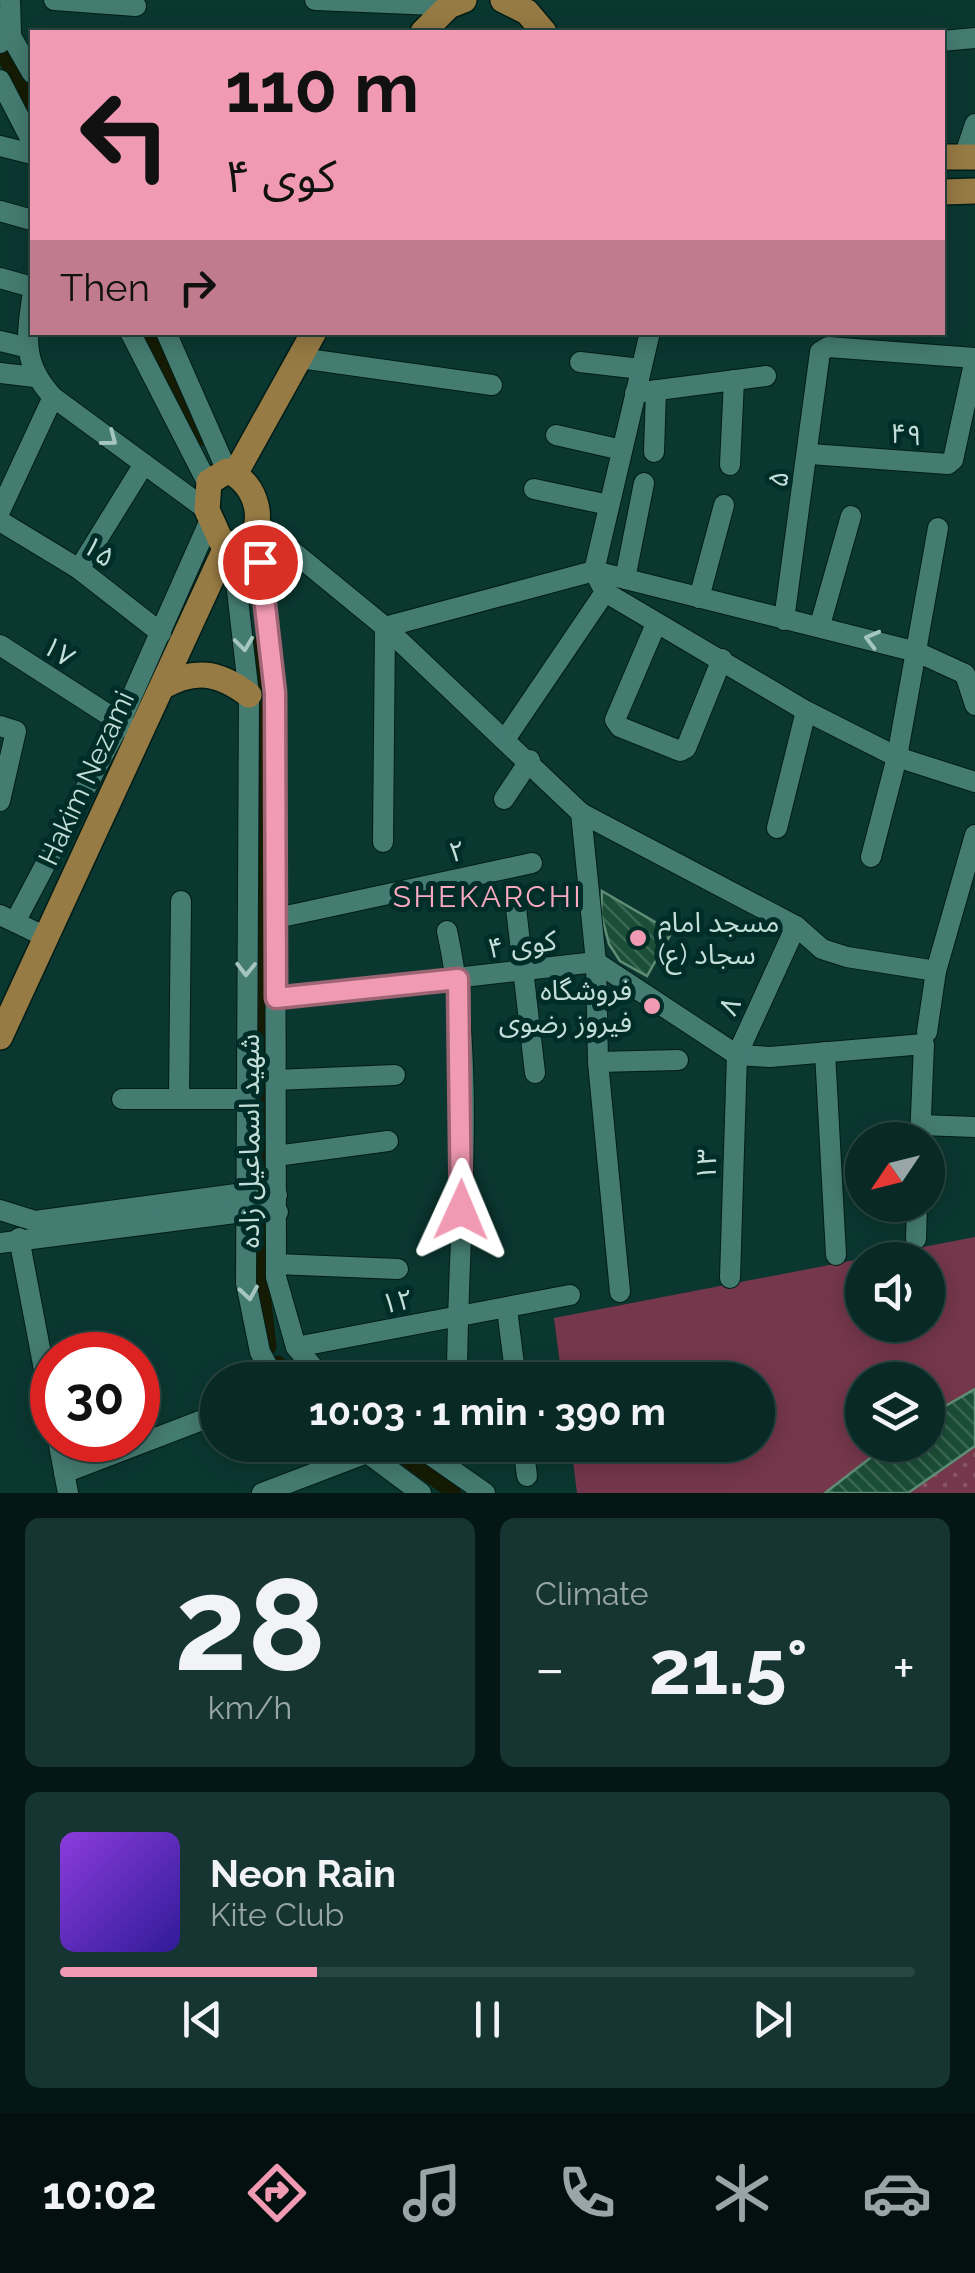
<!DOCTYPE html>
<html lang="en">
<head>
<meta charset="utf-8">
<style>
	:root { --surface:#082925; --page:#163532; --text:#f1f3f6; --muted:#98a6a7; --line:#294542; --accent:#f19ab3 }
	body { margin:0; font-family:Raleway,"Noto Sans Arabic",sans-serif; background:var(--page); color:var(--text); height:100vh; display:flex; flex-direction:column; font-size:38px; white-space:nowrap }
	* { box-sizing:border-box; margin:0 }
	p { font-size:32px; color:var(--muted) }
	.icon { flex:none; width:55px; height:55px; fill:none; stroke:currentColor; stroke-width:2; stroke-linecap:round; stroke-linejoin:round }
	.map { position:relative; height:1493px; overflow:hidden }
	.panel { display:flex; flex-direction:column; gap:25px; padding:25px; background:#041714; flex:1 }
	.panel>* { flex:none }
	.hud { position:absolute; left:30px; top:30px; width:915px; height:305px; border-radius:0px; box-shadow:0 5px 25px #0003,0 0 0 2px var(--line); background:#f19ab3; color:#111; overflow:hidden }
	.needle { width:65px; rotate:235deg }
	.controls { position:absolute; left:845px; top:1122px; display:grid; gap:20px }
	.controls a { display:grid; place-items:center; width:100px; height:100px; border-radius:50%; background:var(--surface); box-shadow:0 5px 25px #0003,0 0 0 2px var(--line); font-size:50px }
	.speed { position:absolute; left:30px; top:1332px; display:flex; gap:20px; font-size:50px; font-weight:700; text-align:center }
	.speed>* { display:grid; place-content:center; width:130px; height:130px; border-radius:50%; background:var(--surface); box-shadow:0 5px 25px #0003,0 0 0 2px var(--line); line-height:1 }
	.speed .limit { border:15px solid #d22; background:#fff; color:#111 }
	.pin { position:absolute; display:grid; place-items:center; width:85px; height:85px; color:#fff; margin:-42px; border:5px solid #fff; border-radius:50%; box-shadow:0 2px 10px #0007 }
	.me { position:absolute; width:110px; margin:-55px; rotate:1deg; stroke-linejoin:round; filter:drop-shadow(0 0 8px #0008) }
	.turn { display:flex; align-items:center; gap:35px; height:210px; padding:0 30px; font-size:45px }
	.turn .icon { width:130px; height:130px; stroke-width:2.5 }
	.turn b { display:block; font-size:70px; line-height:85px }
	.then { display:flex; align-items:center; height:95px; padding:0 30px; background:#0003; gap:20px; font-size:38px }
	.big { font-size:75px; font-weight:700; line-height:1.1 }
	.panel .tile { flex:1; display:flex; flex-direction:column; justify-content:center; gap:15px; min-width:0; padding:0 35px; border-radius:15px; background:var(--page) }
	.panel .dial { align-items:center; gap:0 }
	.dial b { font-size:130px; line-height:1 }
	.song { display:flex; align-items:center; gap:30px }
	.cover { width:120px; height:120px; border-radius:15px; background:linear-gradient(135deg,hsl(270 70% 55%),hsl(250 70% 35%)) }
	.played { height:10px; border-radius:5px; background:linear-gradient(90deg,var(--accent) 30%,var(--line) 30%) }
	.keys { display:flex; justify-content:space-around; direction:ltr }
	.heat { display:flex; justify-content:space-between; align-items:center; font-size:55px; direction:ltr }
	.panel .tiles { flex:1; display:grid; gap:25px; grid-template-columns:1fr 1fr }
	.tile:last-child { grid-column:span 2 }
	.trip { position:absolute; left:200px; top:1362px; width:575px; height:100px; border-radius:50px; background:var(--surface); box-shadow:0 5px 25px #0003,0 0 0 2px var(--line); font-weight:700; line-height:100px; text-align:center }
	.menu { display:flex; height:160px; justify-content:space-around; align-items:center; background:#03100f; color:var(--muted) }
	.menu .icon { width:70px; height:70px }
	.menu .on { color:var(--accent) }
	.menu b { font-size:45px; color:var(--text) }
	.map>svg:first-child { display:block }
</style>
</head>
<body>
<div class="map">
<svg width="975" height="1493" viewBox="0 0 975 1493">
	<defs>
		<pattern id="park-dots" width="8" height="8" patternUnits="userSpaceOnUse" patternTransform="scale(2.5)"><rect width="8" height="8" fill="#75374b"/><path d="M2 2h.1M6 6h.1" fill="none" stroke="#875464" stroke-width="1.8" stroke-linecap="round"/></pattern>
		<pattern id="building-back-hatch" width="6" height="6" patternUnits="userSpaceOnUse" patternTransform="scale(2.5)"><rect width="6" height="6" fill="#1b4e37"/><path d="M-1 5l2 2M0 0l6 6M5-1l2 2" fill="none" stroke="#3a6753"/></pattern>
	</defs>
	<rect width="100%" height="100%" fill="#0b3731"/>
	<!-- green -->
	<path fill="#75374b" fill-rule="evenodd" d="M975 1237V1493H577L571 1445H758V1380H562L554 1318ZM862 1260H928V1325H862ZM862 1380H928V1445H862Z"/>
	<!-- park -->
	<path fill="url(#park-dots)" d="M975 1446V1493H908Z"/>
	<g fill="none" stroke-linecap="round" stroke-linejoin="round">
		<!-- canal -->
		<g stroke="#161c03" stroke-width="15">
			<path d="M4 56 32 106"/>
			<path d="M148 332 201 438"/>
			<path d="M246 551 255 589"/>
			<path d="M261 642 259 1257 269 1347"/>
			<path d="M278 1363 294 1380"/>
			<path d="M387 1445 454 1493"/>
		</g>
	</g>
	<!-- building -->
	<g fill="url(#building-back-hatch)" stroke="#608d75" stroke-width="2.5">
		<path d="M602 891 672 932 647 976 620 961 609 944 601 914Z"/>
		<path d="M975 1389V1446L908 1493H825L887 1445H928V1416Z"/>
	</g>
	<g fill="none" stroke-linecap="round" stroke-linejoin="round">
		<defs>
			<g id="minor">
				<path d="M54 0 136 6"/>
				<path d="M315 0 436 5"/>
				<path d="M0 17 32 73"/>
				<path d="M942 41 975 38"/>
				<path d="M0 43 11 33 10 0"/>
				<path d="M0 80 32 142"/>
				<path d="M0 146 32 154"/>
				<path d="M964 157 975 124"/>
				<path d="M0 211 32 220"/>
				<path d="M0 278 32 287"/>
				<path d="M32 298C26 340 23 365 53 397L207 510"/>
				<path d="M130 332 208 484"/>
				<path d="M166 332 227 471"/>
				<path d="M650 332 594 571 605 592 806 711 897 757 975 782"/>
				<path d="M0 341 25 347"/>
				<path d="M300 358 492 385"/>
				<path d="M580 362 641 369"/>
				<path d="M0 373 35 377"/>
				<path d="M635 393 766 376"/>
				<path d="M556 435 622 450"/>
				<path d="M654 452 656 390"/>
				<path d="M810 454 948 464 953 460 975 359"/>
				<path d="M730 465 734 380"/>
				<path d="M534 489 609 505"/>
				<path d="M0 511 53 397"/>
				<path d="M0 521 79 569 161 633"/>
				<path d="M257 522 385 627 581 813 596 962 737 1055 770 1057 924 1044 920 1140"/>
				<path d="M256 530 275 693 276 1277 296 1347 324 1380"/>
				<path d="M232 547 249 695 246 1283 260 1352 275 1380"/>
				<path d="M79 569 144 464"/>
				<path d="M625 579 644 483"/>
				<path d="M699 598 724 505"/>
				<path d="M784 620 820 352 828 347 975 358"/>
				<path d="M656 624 615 720 620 727 680 751 686 748 722 659"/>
				<path d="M820 625 851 516"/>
				<path d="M0 645 129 728"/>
				<path d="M0 726 16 731 0 801"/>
				<path d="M506 738 605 592"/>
				<path d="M504 799 530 760"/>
				<path d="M581 813 796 926 822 949 847 957 936 971 927 1032"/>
				<path d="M777 828 806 711"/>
				<path d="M383 842 385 627 594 571 917 652 965 674 975 705"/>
				<path d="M871 857 897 757 938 528"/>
				<path d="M516 908 535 1073"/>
				<path d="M0 915 46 937"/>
				<path d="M277 918 532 863"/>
				<path d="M15 922 120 723 210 520"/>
				<path d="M447 931C478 1071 457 1236 457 1380"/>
				<path d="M936 971 975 835"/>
				<path d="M277 998 596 962 598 1062 620 1292"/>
				<path d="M825 1052 836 1255"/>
				<path d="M598 1062 678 1060"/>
				<path d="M275 1080 395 1075"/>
				<path d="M122 1099H244"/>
				<path d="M179 1099 181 901"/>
				<path d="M921 1125 975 1127"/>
				<path d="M276 1156 388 1141"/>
				<path d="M0 1210 35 1221 244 1193 277 1195"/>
				<path d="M19 1238 52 1412"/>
				<path d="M916 1239 917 1205"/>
				<path d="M0 1243 243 1212H278"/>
				<path d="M276 1264 398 1269"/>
				<path d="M730 1278 737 1055 796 926"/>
				<path d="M507 1309 516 1380"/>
				<path d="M296 1347 570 1295"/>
				<path d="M58 1440 68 1493"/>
				<path d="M416 1445 485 1493"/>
				<path d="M523 1445 527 1476"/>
				<path d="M358 1446 421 1493"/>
				<path d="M457 1456V1445"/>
				<path d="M64 1473 218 1414"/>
				<path d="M262 1493 367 1453"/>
			</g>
			<g id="major">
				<path d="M503 0 527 12 544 32"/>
				<path d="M423 32 449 6 464 0"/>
				<path d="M942 157H975"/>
				<path d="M942 192 975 191"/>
				<path d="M227 471C257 481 271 530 240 547L221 541 207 510 209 482Z"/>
				<path d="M235 474 314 332"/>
				<path d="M162 687C195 668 219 672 249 695"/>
				<path d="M0 1037 227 545"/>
			</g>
		</defs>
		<!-- minor casing -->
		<use href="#minor" stroke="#011d18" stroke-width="22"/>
		<!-- major casing -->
		<use href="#major" stroke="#011d18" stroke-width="28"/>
		<!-- minor -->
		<use href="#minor" stroke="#457c72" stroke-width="20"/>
		<!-- major -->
		<use href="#major" stroke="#977b44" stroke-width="25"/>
	</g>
	<!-- one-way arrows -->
	<defs><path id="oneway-chevron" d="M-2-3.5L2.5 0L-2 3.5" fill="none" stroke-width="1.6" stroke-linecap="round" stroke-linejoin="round" transform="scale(2.5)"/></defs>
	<g stroke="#a4c6be">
		<use href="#oneway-chevron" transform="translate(110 439) rotate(37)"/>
		<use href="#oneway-chevron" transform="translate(872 639) rotate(-165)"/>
		<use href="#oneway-chevron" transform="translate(244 644) rotate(83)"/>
		<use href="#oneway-chevron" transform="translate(246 969) rotate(91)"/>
		<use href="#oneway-chevron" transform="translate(249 1293) rotate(81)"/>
	</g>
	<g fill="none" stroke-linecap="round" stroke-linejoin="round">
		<defs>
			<path id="route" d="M260 562 275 693 276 998 458 979 461 1210"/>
		</defs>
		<!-- route casing -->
		<use href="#route" stroke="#9d6474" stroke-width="25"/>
		<!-- route -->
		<use href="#route" stroke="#f19ab3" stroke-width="18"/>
	</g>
	<!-- markers -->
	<g fill="#f19ab3" stroke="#002d27" stroke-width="4">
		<circle cx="638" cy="938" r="10"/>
		<circle cx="652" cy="1006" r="10"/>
	</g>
	<g text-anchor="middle" stroke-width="10" stroke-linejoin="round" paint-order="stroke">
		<!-- street labels -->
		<g font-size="28" fill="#c3ded8" stroke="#002d27">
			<text transform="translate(906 434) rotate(5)" y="10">۴۹</text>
			<text transform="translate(778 479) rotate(-81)" y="10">۵</text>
			<text transform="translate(99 551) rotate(35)" y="10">۱۵</text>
			<text transform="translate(59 651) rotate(33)" y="10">۱۷</text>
			<text transform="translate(86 778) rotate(-65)" y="10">Hakim Nezami</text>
			<text transform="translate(457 851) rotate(-12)" y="10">۲</text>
			<text transform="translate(522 944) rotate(-7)" y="10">کوی ۴</text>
			<text transform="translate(729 1006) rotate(-65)" y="10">۸</text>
			<text transform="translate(249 1141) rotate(-90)" y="10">شهید اسماعیل زاده</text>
			<text transform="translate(706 1165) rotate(-88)" y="10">۱۳</text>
			<text transform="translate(397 1301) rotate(-10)" y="10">۱۲</text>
		</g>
		<!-- poi labels -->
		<g font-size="28" fill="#c3ded8" stroke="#002d27" text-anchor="start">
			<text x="658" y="932">مسجد امام<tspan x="658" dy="32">سجاد (ع)</tspan></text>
			<text x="632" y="1000" text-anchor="end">فروشگاه<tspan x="632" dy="32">فیروز رضوی</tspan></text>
		</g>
		<!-- neighbourhood labels -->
		<g font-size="30" letter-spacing="2.5" fill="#fcaac1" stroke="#002d27">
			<text x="488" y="907">SHEKARCHI</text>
		</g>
	</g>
</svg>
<div class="controls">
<a><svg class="needle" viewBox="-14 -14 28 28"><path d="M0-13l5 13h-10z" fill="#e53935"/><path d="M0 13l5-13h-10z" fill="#98a6a7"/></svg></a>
<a><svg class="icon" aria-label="sound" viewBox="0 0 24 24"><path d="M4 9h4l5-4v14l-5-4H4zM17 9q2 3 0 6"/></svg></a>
<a><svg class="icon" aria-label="layers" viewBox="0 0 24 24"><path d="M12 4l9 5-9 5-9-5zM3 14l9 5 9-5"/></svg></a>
</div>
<div class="speed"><div class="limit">30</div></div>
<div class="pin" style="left:260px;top:562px;background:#d93025"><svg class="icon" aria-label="arrive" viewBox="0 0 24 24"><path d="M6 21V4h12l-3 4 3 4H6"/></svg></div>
<svg class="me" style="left:461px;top:1210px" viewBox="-20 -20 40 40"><path d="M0-17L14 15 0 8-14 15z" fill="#f19ab3" stroke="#fff" stroke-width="4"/></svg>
<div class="trip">10:03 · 1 min · 390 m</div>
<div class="hud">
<div class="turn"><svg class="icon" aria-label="left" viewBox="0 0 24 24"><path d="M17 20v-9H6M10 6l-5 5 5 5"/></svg><div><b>110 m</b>کوی ۴</div></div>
<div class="then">Then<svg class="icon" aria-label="right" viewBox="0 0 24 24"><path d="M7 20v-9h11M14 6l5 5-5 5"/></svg></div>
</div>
</div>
<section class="panel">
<div class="tiles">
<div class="tile dial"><b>28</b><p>km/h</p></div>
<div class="tile"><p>Climate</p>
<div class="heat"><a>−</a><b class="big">21.5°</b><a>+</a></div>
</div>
<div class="tile">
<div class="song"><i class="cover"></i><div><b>Neon Rain</b><p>Kite Club</p></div></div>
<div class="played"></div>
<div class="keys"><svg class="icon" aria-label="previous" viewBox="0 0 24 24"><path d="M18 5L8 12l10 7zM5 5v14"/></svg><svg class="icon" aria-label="pause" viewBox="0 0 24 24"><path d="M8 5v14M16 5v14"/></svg><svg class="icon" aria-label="next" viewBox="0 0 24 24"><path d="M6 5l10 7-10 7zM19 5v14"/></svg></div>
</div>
</div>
</section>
<nav class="menu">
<b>10:02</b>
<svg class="icon on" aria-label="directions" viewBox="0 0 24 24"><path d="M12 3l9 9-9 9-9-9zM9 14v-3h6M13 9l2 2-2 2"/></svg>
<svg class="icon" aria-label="music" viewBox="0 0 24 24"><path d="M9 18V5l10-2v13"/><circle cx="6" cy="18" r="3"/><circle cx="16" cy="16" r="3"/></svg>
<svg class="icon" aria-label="phone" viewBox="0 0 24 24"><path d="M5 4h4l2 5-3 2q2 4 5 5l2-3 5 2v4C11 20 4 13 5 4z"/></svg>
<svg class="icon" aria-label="climate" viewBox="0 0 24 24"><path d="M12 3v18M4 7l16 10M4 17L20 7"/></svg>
<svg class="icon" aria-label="car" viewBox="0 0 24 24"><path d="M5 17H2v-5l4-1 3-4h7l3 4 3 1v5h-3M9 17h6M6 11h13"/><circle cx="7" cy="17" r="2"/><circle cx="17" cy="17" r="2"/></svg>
</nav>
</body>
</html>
